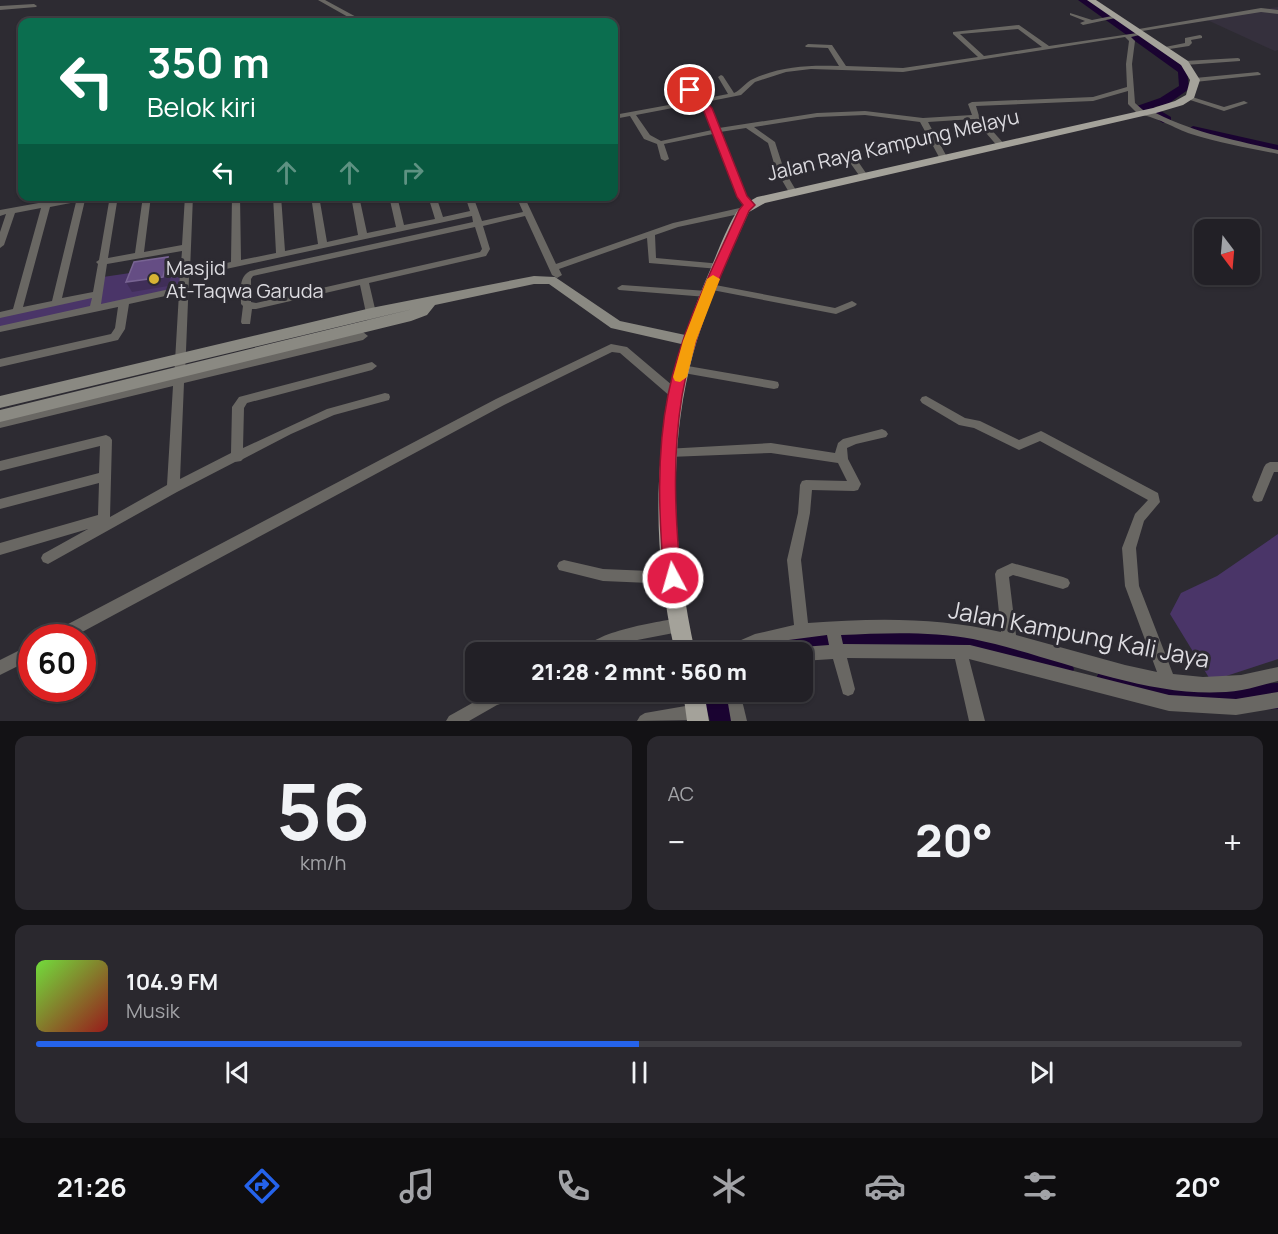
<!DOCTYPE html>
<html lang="id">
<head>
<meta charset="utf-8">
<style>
	:root { --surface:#222026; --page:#2a282e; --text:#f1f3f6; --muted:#a2a3a7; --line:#3f3e43; --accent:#2563eb }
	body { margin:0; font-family:Manrope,sans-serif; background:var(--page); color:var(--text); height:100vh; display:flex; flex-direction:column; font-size:22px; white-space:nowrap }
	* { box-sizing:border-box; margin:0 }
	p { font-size:20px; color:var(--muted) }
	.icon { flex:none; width:33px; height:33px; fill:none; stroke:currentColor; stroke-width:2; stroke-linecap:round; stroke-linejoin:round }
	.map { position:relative; height:721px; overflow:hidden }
	.details { display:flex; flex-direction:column; gap:15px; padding:15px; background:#131215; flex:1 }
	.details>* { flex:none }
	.top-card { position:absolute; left:18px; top:18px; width:600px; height:183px; border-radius:12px; box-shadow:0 2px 4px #0004,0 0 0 2px var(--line); background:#0b6e4f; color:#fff; overflow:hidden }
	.needle { width:39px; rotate:164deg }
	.controls { position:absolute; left:1194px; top:219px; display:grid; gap:12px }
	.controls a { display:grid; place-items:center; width:66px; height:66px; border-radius:12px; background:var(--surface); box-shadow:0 2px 4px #0004,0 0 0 2px var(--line); font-size:30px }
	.speed { position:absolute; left:18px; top:624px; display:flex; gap:12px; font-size:30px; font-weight:700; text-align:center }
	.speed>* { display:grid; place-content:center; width:78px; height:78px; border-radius:50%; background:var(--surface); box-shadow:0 2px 4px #0004,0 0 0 2px var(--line); line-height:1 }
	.speed .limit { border:9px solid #d22; background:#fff; color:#111 }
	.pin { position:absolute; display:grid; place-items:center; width:51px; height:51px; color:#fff; margin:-26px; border:3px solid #fff; border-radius:50%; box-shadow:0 2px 6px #0007 }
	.me { position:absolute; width:66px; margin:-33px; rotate:354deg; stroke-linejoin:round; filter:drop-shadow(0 0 4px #0008) }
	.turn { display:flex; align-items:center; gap:21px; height:126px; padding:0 30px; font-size:27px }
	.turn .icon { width:78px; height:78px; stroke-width:2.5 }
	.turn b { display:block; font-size:42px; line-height:51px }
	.lanes { display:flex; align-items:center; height:57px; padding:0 30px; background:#0003; justify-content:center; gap:30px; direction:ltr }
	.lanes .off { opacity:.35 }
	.big { font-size:45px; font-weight:800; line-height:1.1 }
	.details .tile { flex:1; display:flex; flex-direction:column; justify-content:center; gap:9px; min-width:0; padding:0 21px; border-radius:12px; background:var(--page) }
	.details .dial { align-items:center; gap:0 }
	.dial b { font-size:78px; line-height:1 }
	.song { display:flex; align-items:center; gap:18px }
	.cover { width:72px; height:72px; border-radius:9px; background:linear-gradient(135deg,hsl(100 70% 55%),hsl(0 70% 35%)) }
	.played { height:6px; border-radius:3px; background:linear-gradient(90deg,var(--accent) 50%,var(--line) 50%) }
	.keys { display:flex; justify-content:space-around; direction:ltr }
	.heat { display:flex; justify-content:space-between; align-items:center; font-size:33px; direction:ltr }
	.details .tiles { flex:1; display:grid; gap:15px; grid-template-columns:1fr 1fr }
	.tile:last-child { grid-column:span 2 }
	.trip { position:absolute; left:465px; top:642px; width:348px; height:60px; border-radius:12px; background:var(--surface); box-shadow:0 2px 4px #0004,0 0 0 2px var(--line); font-weight:800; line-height:60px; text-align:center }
	.dock { display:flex; height:96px; justify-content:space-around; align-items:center; background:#0e0d0f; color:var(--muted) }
	.dock .icon { width:42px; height:42px }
	.dock .on { color:var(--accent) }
	.dock b { font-size:27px; color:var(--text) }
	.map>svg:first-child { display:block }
</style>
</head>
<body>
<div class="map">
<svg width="1278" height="721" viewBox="0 0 1278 721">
	<rect width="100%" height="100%" fill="#2d2b32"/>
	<!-- built -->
	<path fill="#35303d" d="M1278 7V50L1275 51 1205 19Z"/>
	<!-- green -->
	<g fill="#4a3568">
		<path d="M184 265 181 287 97 306 103 277Z"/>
		<path d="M97 295 93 308 0 329V316Z"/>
		<path d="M1278 534V659L1211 681 1170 614 1181 593 1217 576Z"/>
	</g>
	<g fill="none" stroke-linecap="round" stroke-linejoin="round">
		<!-- river -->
		<g fill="#1a0331" fill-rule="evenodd">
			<path d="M1078 0H1089L1187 69 1189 89 1168 104 1154 107 1171 117V123H1163L1137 106 1160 98 1179 86 1178 72Z"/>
			<path d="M1193 126 1278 145V153L1189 133 1187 130Z"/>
			<path d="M797 627H895L985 634 1061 656 1070 660 1074 669 1070 678 1061 682 985 658 895 651 751 652 754 643Z"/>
			<path d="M1108 668 1205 686 1278 683V709L1205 712 1108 694 1099 690 1095 681 1099 672Z"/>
			<path d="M702 692H728L736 721H710Z"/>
		</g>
		<!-- street -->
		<g fill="#696763" fill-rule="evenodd">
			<path d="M318 0H325L360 19 381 20 384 22H357Z"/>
			<path d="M34 4 37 6 36 7 0 10V6Z"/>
			<path d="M1261 8 1278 10V14L1261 12 1136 32 1133 30Z"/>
			<path d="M1070 13 1092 20 1117 15 1120 17 1083 25 1080 23 1085 21 1070 15Z"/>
			<path d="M1019 25 1049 46 1144 32V34L1131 37 1135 41 1132 64 1135 103 1144 111 1150 110C1190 132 1234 140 1278 150V154C1249 148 1220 143 1191 134 1176 129 1153 115 1139 115L1128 104V91L1093 101 976 106 979 116 1006 146 1002 148H999L974 119 928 122 947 157 943 159 939 157 920 122 865 115 817 117 754 127 775 142 784 170 797 192 793 194H790L776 170 768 143 746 128 720 132 746 196 754 205 750 208 747 207 738 197 713 134 664 144 669 159 665 161 661 159 657 144 644 139 630 116 614 119V115L696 100 687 89 690 87 702 99 728 94 718 77 721 75 723 76 734 93C741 90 746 82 753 79 781 66 809 65 839 66L828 48 806 47 805 46 808 44 832 45 846 66 903 68 978 57 953 34V32ZM1018 29 1042 47 984 56 960 34ZM1125 37 1129 41 1126 64 1127 87 1093 97 972 102 968 104 972 115 923 118 865 111 817 113 719 128 711 108 706 102 741 95 755 82 786 72 811 69 903 72ZM699 103 704 109 712 130 661 141 650 135 636 115Z"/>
			<path d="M1200 35 1202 36V38L1191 40 1192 43 1189 46 1163 50 1160 48 1185 43V38Z"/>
			<path d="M1238 58 1240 59V61L1185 65 1182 63 1185 61Z"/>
			<path d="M1258 72 1261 74 1260 75 1195 82 1192 80 1195 78Z"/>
			<path d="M1189 96 1224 107 1244 101 1248 103 1224 111 1187 99V97Z"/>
			<path d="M832 155 857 160 868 176 867 178H861L851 164 832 159Z"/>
			<path d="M77 196 92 197 85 200 62 298 93 292 98 264 96 262 99 260 110 196H118L108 258 135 253 143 196H151L144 252 182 245 185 196H193L190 271 231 262 232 196H240L241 260 276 253 273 196H281L285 251 318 244 311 196H319L327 242 358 235 351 196H359L367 233 396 227 389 196H397L404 225 435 219 428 196H436L443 217 470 211 465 196H473L482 221 523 212 516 196H524L556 264 673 223 744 207 748 210 744 213 678 227 655 235 656 258 722 264 724 266 719 269 649 263 647 238 559 269 562 275 557 278 552 275 525 216 483 226 490 249 486 256 369 283 376 313 371 316 366 313 360 285 256 309H252L250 324H242L241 322 243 306 241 304C241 292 238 277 250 271L473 222 472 216 189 277 185 375 363 332 368 336 363 340 184 383 180 479 231 453 232 407 239 397 372 362 377 366 372 370 247 403 244 408 243 448 327 409 385 393 389 394 390 397 389 400 334 415 291 434 243 459 241 461 235 462 177 492 48 564 43 562 41 558 43 554 88 529 0 555V543L98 515 99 483 0 509V499L99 473 100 446 0 471V461L106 435 110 437 112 440 110 517 167 485 173 386 0 428V420L174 378 179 293 129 304 125 329 118 340 0 367V359L111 334 115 328 118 307 0 332V326L90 306 92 298 0 318V312L13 309 41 208 15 213 4 245 0 248V232L6 214 0 216V210ZM76 202 52 301 23 307 50 207ZM475 227 482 249 480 252 256 303 251 302V279L253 276ZM182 251 179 287 101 304 107 264Z"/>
			<path d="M710 284 835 308 852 301 857 304 855 306 836 314 707 289 705 287Z"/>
			<path d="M622 285 707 291 712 294 707 297 619 290 617 288Z"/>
			<path d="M611 344 627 347 679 391 680 394 679 397H671L620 353 612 352 504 405 71 638H49L51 633 496 399Z"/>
			<path d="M682 365 774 381 778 382 779 385 778 388 774 389 678 372 677 369Z"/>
			<path d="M926 396 965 418 980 421 1019 440 1041 431 1045 433 1158 493 1160 502 1144 521 1136 548 1139 586 1173 674 1203 677 1241 675 1278 667V681C1266 684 1254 688 1242 690 1158 704 1056 656 973 639 930 631 884 633 841 635L843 644 970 645 1169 695 1236 699 1278 692V708L1236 715 1169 711 969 659 985 721H969L955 659 847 658 855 689 853 694 848 696 843 694 833 659 802 661V652H795L797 649 802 647 829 645 827 635 781 641 755 647 744 652H723L725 647 755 634 794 625 787 560 798 513 800 485 802 481 806 480 847 481 838 463 771 453 669 457 665 455 663 452 665 449 771 443 835 453 838 443 843 439 882 429 886 431 888 434 886 437 856 444 847 448 848 459 861 484 858 490 854 491 812 490 810 513 801 560 808 623C873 618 938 617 1001 632L995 574 997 570 1012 563 1063 577 1068 579 1070 583 1068 587 1063 589 1013 575 1009 577 1016 635 1125 665 1157 672 1125 586 1122 548 1135 514 1148 500 1040 441 1019 450 974 428 959 425 922 403 920 400 922 397Z"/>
			<path d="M1270 462H1278V472H1274L1262 501 1258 502 1254 501 1252 497 1264 467 1266 464Z"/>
			<path d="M564 560 603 569 673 572 678 574 680 578 678 582 673 584 603 581 559 570 557 566 559 562Z"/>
			<path d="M679 618 684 620 686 625 684 630 679 632 632 641 614 646 602 652H583C592 631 658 622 679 618Z"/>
			<path d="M32 644V659L0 675V660Z"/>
			<path d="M492 692H523L521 697 497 705 469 721H446L449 716Z"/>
			<path d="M726 692H740L747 721H731Z"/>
			<path d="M697 704 702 707 705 712 702 717 697 720 637 721 640 716 645 713Z"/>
		</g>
		<!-- secondary -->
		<path fill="#8a8982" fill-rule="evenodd" d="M534 276 555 277 620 321 690 336 697 341 690 346 611 328 549 284H534L435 305 427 315 411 321 0 422V410L417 308 0 408V396L371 308Z"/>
		<!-- primary -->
		<g fill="#a4a29a" fill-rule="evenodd">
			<path d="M1087 0H1096L1188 61 1200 80 1194 98 1183 105 1156 113 765 203 749 212C726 263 702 315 689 370 667 464 675 559 695 652H675C645 518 655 394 711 268 716 256 732 214 741 207 746 203 752 200 757 197L1153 108 1175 101 1186 95 1190 80 1181 65Z"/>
			<path d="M683 692H704L709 721H687Z"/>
		</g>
	</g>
	<!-- shaded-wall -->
	<path fill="#402e58" d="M168 257 174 267 168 286 132 292 126 282Z"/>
	<!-- building -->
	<path fill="#654d84" stroke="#786493" stroke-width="1.5" d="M168 257 163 277 126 282 134 262Z"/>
	<!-- route -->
	<path fill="#e11d48" stroke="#92132f" stroke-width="1.5" d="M687 88H693L712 108 747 196 755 205 749 211C723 271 693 332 682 396 672 457 675 517 681 578L679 584 673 586 666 584 664 578C659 517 656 455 668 395 681 330 712 269 739 210L743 205 737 197 703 109 687 91Z"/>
	<!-- slow -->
	<path fill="#f59e0b" d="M713 275 720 279 696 341 687 377 680 382 675 381 673 377 683 341 707 279Z"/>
	<!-- markers -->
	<circle fill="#d7b434" stroke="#2d2b32" stroke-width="2" cx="154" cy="279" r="6"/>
	<g text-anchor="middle" stroke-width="6" stroke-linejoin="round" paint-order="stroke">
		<!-- street labels -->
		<g font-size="20" fill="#dddce1" stroke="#2d2b32">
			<text transform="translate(893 145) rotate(-13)" y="7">Jalan Raya Kampung Melayu</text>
		</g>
		<!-- poi labels -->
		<g font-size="20" fill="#dddce1" stroke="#2d2b32" text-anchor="start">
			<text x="166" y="275">Masjid<tspan x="166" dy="23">At-Taqwa Garuda</tspan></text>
		</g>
		<!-- near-street labels -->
		<g font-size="24" fill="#dddce1" stroke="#2d2b32">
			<text transform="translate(1079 635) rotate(11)" y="8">Jalan Kampung Kali Jaya</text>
		</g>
	</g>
</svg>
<div class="controls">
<a><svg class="needle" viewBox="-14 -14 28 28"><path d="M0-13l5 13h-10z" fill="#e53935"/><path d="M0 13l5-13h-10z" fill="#a2a3a7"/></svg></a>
</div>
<div class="speed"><div class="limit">60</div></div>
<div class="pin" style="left:690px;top:90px;background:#d93025"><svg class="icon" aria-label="arrive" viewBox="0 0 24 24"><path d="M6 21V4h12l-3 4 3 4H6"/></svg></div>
<svg class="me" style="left:673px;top:578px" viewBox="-20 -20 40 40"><circle r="17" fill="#e11d48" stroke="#fff" stroke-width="3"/><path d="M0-11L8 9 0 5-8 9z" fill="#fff"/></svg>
<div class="trip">21:28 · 2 mnt · 560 m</div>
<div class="top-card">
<div class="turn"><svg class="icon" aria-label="left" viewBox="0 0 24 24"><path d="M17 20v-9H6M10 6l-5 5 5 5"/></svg><div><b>350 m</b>Belok kiri</div></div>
<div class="lanes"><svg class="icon" aria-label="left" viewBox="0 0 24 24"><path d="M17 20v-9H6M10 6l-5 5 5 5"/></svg><svg class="icon off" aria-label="ahead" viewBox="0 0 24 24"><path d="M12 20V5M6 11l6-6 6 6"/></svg><svg class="icon off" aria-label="ahead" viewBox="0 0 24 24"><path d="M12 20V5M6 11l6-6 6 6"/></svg><svg class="icon off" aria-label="right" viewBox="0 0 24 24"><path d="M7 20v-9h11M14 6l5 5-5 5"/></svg></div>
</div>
</div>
<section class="details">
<div class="tiles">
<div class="tile dial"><b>56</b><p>km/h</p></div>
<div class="tile"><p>AC</p>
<div class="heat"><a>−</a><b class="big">20°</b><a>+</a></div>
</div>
<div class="tile">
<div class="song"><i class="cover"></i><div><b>104.9 FM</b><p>Musik</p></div></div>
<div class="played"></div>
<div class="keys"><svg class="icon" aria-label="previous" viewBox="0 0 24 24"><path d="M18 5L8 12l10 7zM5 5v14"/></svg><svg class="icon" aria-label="pause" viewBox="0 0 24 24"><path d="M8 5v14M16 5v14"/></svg><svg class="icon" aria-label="next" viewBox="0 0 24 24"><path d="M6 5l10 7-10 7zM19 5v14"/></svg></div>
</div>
</div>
</section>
<nav class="dock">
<b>21:26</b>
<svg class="icon on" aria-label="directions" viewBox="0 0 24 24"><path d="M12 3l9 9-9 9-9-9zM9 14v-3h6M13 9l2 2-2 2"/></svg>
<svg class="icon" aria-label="music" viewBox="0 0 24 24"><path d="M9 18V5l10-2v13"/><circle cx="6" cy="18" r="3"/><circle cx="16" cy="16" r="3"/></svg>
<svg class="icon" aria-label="phone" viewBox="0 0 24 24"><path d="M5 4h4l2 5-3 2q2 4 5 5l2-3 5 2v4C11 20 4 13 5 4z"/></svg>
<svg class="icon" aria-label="climate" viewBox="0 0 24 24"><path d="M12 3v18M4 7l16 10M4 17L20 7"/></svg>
<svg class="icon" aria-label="car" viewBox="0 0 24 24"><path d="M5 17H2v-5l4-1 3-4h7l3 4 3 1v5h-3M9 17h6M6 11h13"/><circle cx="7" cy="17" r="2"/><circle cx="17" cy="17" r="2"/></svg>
<svg class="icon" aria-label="filters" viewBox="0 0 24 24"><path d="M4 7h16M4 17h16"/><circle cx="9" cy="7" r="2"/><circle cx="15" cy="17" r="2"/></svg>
<b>20°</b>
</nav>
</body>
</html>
